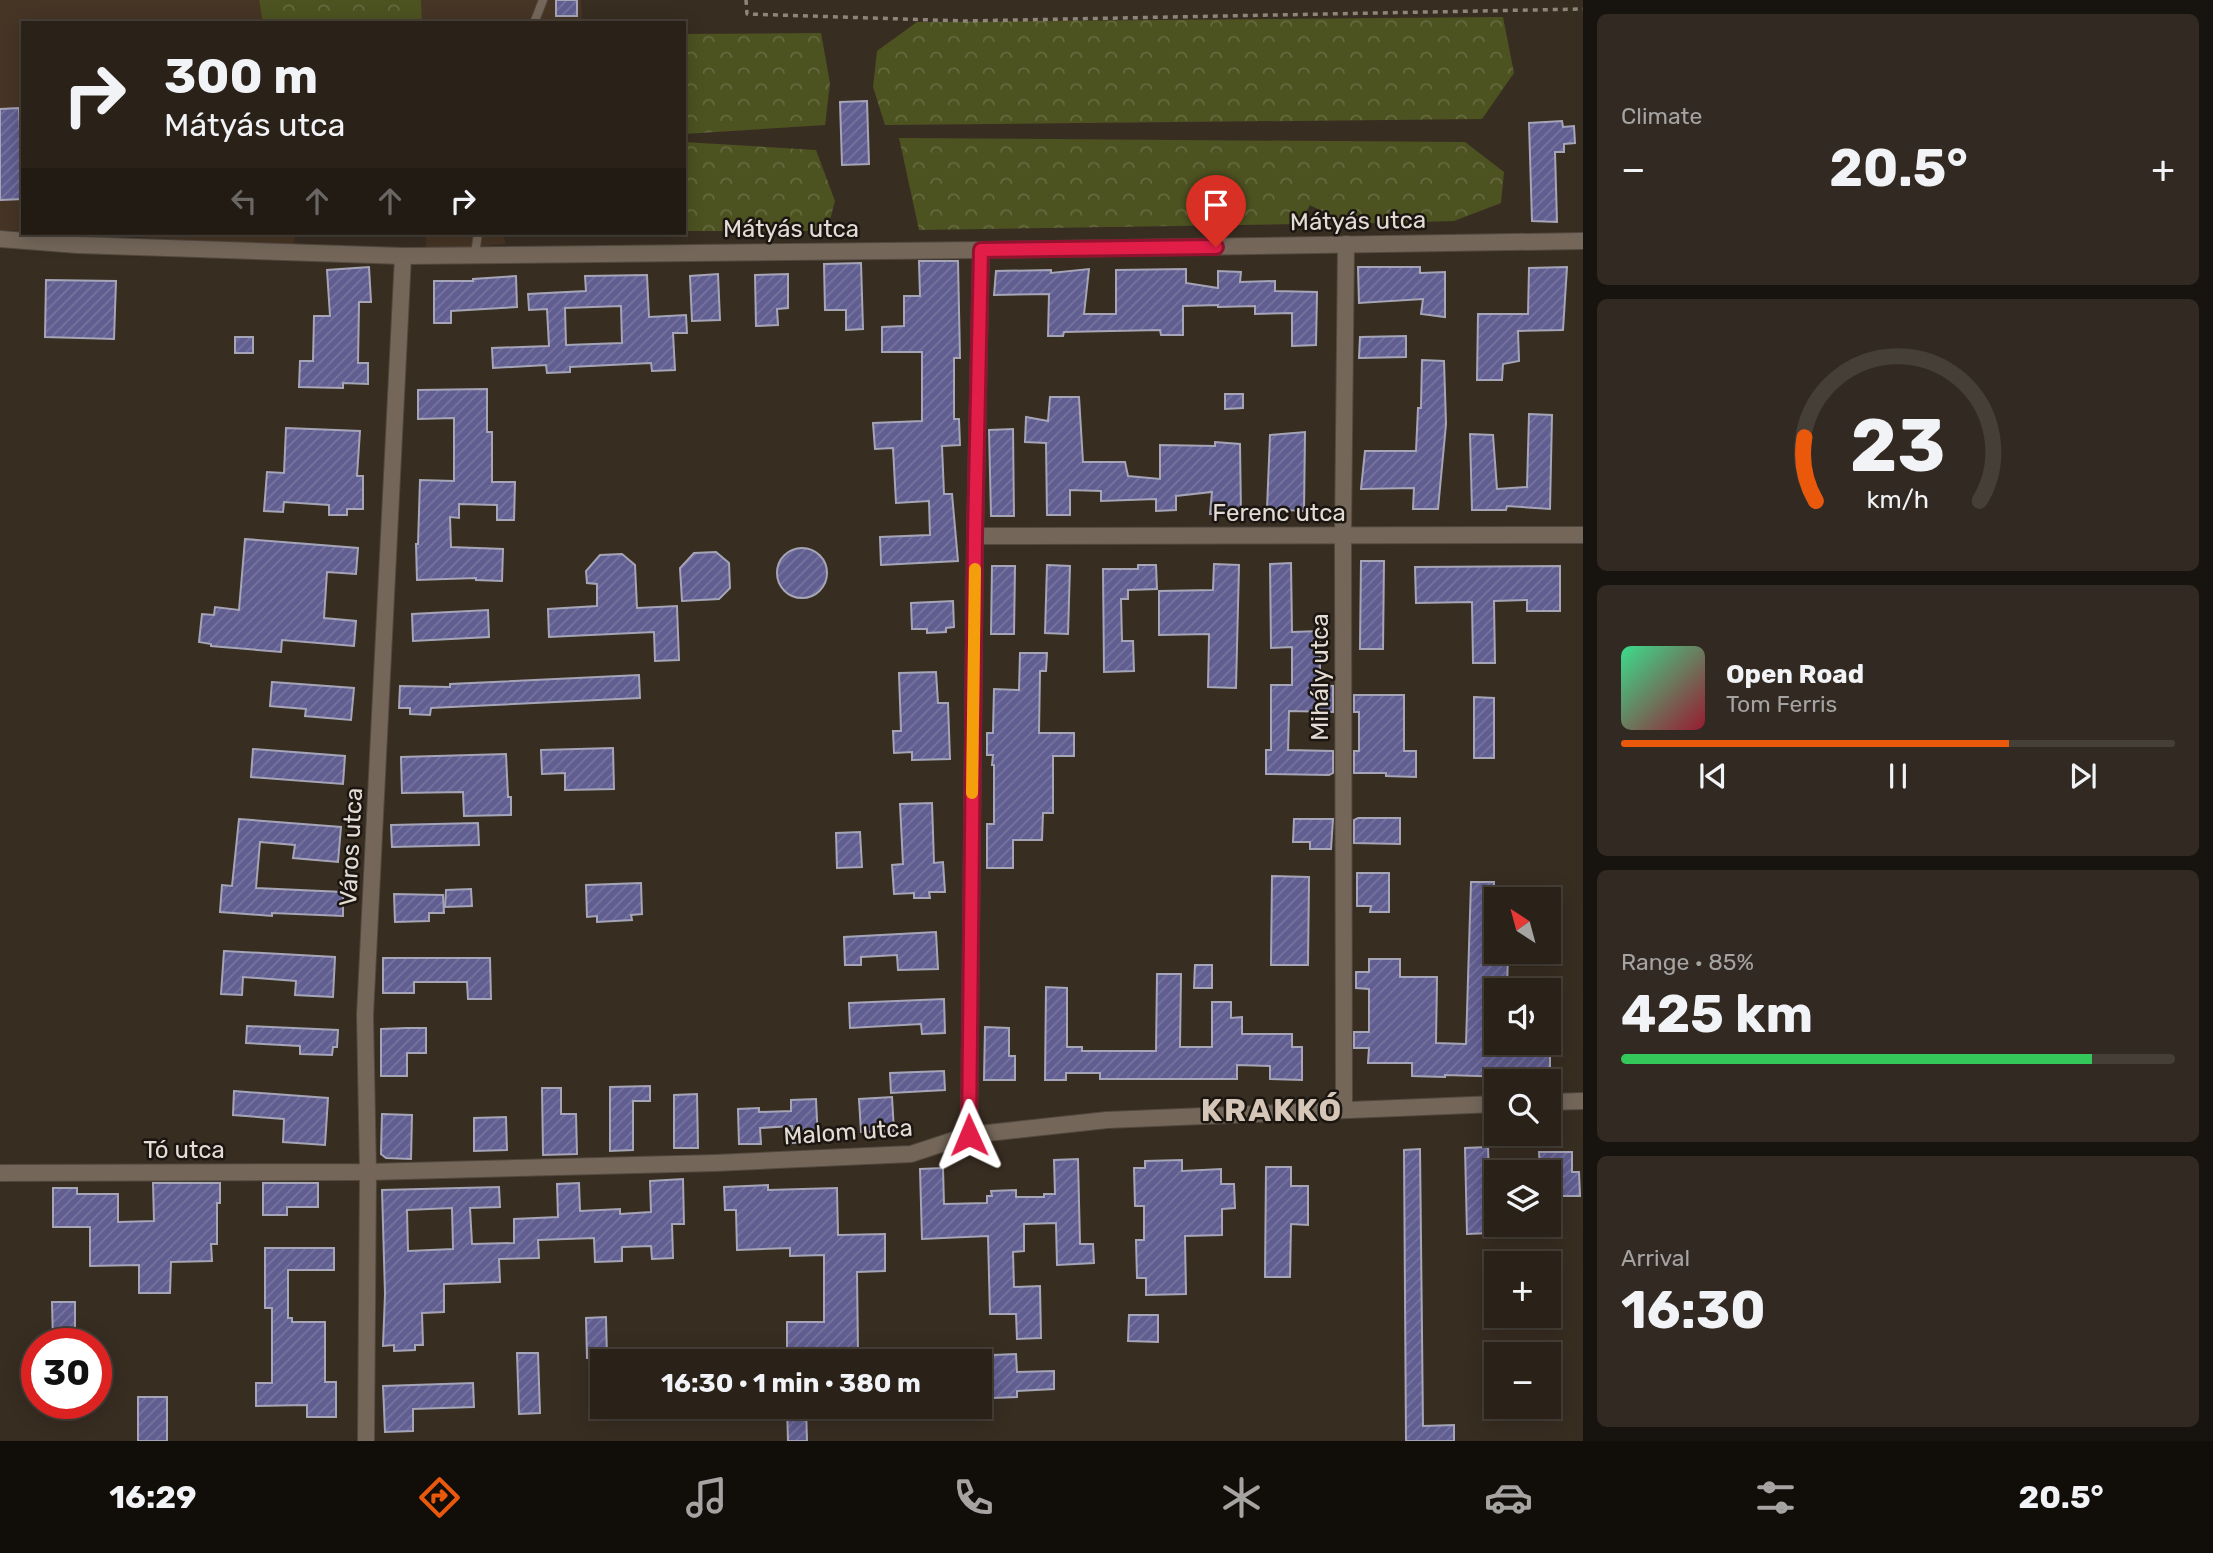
<!DOCTYPE html>
<html lang="en">
<head>
<meta charset="utf-8">
<style>
	:root { --surface:#2a2219; --page:#322a22; --text:#f1f3f6; --muted:#a5a4a2; --line:#463f38; --accent:#ea580c }
	body { margin:0; font-family:Rubik,sans-serif; background:var(--page); color:var(--text); height:100vh; display:flex; flex-direction:column; font-size:26px; white-space:nowrap }
	* { box-sizing:border-box; margin:0 }
	p { font-size:23px; color:var(--muted) }
	.icon { flex:none; width:38px; height:38px; fill:none; stroke:currentColor; stroke-width:2; stroke-linecap:round; stroke-linejoin:round }
	.map { position:relative; flex:1; overflow:hidden }
	.panel { display:flex; flex-direction:column; gap:14px; padding:14px; background:#17130e; width:630px }
	.panel>* { flex:none }
	.top-card { position:absolute; left:21px; top:21px; width:665px; height:214px; border-radius:0px; box-shadow:0 4px 18px #0003,0 0 0 2px var(--line); background:#2a2219; color:var(--text); overflow:hidden }
	.needle { width:46px; rotate:324deg }
	.buttons { position:absolute; left:1484px; top:887px; display:grid; gap:14px }
	.buttons a { display:grid; place-items:center; width:77px; height:77px; border-radius:0px; background:var(--surface); box-shadow:0 4px 18px #0003,0 0 0 2px var(--line); font-size:35px }
	.speed { position:absolute; left:21px; top:1328px; display:flex; gap:14px; font-size:35px; font-weight:700; text-align:center }
	.speed>* { display:grid; place-content:center; width:91px; height:91px; border-radius:50%; background:var(--surface); box-shadow:0 4px 18px #0003,0 0 0 2px var(--line); line-height:1 }
	.speed .limit { border:10px solid #d22; background:#fff; color:#111 }
	.pin { position:absolute; display:grid; place-items:center; width:60px; height:60px; color:#fff; margin:-72px -30px; border-radius:50% 50% 50% 0; rotate:-45deg; box-shadow:0 0 7px #0007 }
	.pin .icon { rotate:45deg }
	.me { position:absolute; width:77px; margin:-38px; rotate:359deg; stroke-linejoin:round; filter:drop-shadow(0 0 5px #0008) }
	.turn { display:flex; align-items:center; gap:24px; height:147px; padding:0 28px; font-size:32px }
	.turn .icon { width:91px; height:91px; stroke-width:2.5 }
	.turn b { display:block; font-size:49px; line-height:60px }
	.lanes { display:flex; align-items:center; height:66px; padding:0 28px; background:#0003; justify-content:center; gap:35px; direction:ltr }
	.lanes .off { opacity:.35 }
	.big { font-size:52px; font-weight:700; line-height:1.1 }
	.panel .widget { flex:1; display:flex; flex-direction:column; justify-content:center; gap:10px; min-width:0; padding:0 24px; border-radius:10px; background:var(--page) }
	.panel .dial { align-items:center; gap:0 }
	.dial svg { height:182px; overflow:visible; fill:none; stroke:var(--line); stroke-width:7; stroke-linecap:round; text-anchor:middle }
	.dial text { fill:var(--text); stroke:none }
	.song { display:flex; align-items:center; gap:21px }
	.cover { width:84px; height:84px; border-radius:10px; background:linear-gradient(135deg,hsl(150 70% 55%),hsl(350 70% 35%)) }
	.played { height:7px; border-radius:4px; background:linear-gradient(90deg,var(--accent) 70%,var(--line) 70%) }
	.keys { display:flex; justify-content:space-around; direction:ltr }
	.heat { display:flex; justify-content:space-between; align-items:center; font-size:38px; direction:ltr }
	.charge { height:10px; border-radius:5px; background:linear-gradient(90deg,#34c759 85%,var(--line) 0) }
	.trip { position:absolute; left:590px; top:1349px; width:402px; height:70px; border-radius:0px; background:var(--surface); box-shadow:0 4px 18px #0003,0 0 0 2px var(--line); font-weight:700; line-height:70px; text-align:center }
	.dock { display:flex; height:112px; justify-content:space-around; align-items:center; background:#110e0a; color:var(--muted) }
	.dock .icon { width:49px; height:49px }
	.dock .active { color:var(--accent) }
	.dock b { font-size:32px; color:var(--text) }
	main { display:flex; flex:1; min-height:0 }
	.map>svg:first-child { display:block }
</style>
</head>
<body>
<main>
<div class="map">
<svg width="1583" height="1441" viewBox="0 0 1583 1441">
	<defs>
		<pattern id="forest-crowns" width="20" height="18" patternUnits="userSpaceOnUse" patternTransform="scale(1.75)"><rect width="20" height="18" fill="#4d5221"/><path d="M2 6a3 3 0 1 1 6 0M12 15a3 3 0 1 1 6 0" fill="none" stroke="#666a40"/></pattern>
		<pattern id="building-hatch" width="6" height="6" patternUnits="userSpaceOnUse" patternTransform="scale(1.75)"><rect width="6" height="6" fill="#605d90"/><path d="M-1 1l2-2M0 6l6-6M5 7l2-2" fill="none" stroke="#77749f"/></pattern>
	</defs>
	<rect width="100%" height="100%" fill="#382d21"/>
	<!-- built -->
	<g fill="#463525">
		<path d="M0 0H259L263 23H23V231L0 230Z"/>
		<path d="M421 0H581L582 23H422Z"/>
		<path d="M54 233H296L293 245Z"/>
		<path d="M426 233H503L506 244 426 251Z"/>
	</g>
	<!-- forest -->
	<g fill="url(#forest-crowns)">
		<path d="M259 0H421L422 23H263Z"/>
		<path d="M1503 17 1514 73 1482 119 885 125 873 87 877 51 917 22Z"/>
		<path d="M821 33 830 83 825 125 684 134V34Z"/>
		<path d="M899 138 1465 142 1504 172 1501 203 1454 221 1346 224 1310 205 1300 224 919 230Z"/>
		<path d="M684 142 816 150 835 201 827 231H684Z"/>
	</g>
	<!-- building -->
	<g fill="url(#building-hatch)" stroke="#a5a5b7" stroke-width="2" fill-rule="evenodd">
		<rect x="556" y="0" width="21" height="16"/>
		<path d="M867 101 869 164 842 165 840 102Z"/>
		<path d="M19 108 23 199 0 200V109Z"/>
		<path d="M1562 121 1563 127 1574 126 1575 143 1564 144V152H1555L1557 222 1532 221 1529 123Z"/>
		<path d="M919 261H958L960 358H954V419H959L960 445 942 446 944 494H952L958 561 881 565 880 537 930 535 929 501 896 503 893 448 875 449 873 423 922 421V352H882V327L904 326V296H920Z"/>
		<path d="M861 263 863 329 846 330V310H825L824 264Z"/>
		<path d="M369 267 371 302H359L358 363H368V384L343 383V388L299 387 300 361H313L314 316H330L327 270Z"/>
		<path d="M1358 267H1420V273L1445 272V317L1421 314 1423 299 1359 303Z"/>
		<path d="M1567 267 1563 330 1518 331 1519 361 1503 364 1502 380H1477L1478 314H1528L1529 268Z"/>
		<path d="M1089 269 1084 314H1116V270L1186 269V283L1218 288V271L1241 272 1240 282 1275 281V291L1317 292 1316 345 1292 346V313L1255 314V306L1218 307V305L1183 306V335H1161L1160 330 1064 332 1063 336H1048L1049 294 994 295 996 271 1051 270V273Z"/>
		<path d="M718 274 720 320 692 321 690 276Z"/>
		<path d="M788 274V308L777 309 778 325 756 326 755 275Z"/>
		<path d="M647 275 649 317 686 315 687 333H673L675 370 652 371 651 363 570 367V372L547 373 546 365 493 368 492 348 549 346 547 309 529 310 528 294 586 291 585 276ZM621 306 622 343 566 345 565 308Z"/>
		<path d="M516 276 517 307 451 311V323H434V281H473V279Z"/>
		<path d="M46 280 116 281 114 339 45 337Z"/>
		<path d="M1406 336V357L1359 358 1360 337Z"/>
		<rect x="235" y="337" width="18" height="16"/>
		<path d="M1422 360 1444 361 1446 424 1438 509H1413L1414 488 1361 489 1365 451H1416L1418 408H1421Z"/>
		<path d="M487 389V432H492V482H515L514 520H497V505L459 504V518L450 517 451 547 503 549 502 581 476 580V578L417 580 416 544H418L420 480 454 481V418L418 419V390Z"/>
		<path d="M1225 394H1243V408L1225 409Z"/>
		<path d="M1050 397H1079L1083 462H1125L1128 476 1160 479V445L1215 446V442L1240 444 1241 514H1210L1212 492 1176 496V510L1156 511V499L1101 501V491L1070 490V515H1047L1046 443 1025 442 1026 417 1048 421Z"/>
		<path d="M1529 414 1552 415 1550 509 1507 506 1506 510H1472L1470 434 1493 435 1497 489 1527 487Z"/>
		<path d="M286 428 360 431 357 476H363V509H347V515H329V505L284 502 283 512 264 511 267 472 284 473Z"/>
		<path d="M1013 429 1014 516H991L989 430Z"/>
		<path d="M1305 432 1304 511 1267 509 1270 435Z"/>
		<path d="M245 539 358 548 356 574 327 572 324 618 356 621 354 646 282 640 281 652 211 646V644L199 642 202 614 214 615 215 607 239 610Z"/>
		<circle cx="802" cy="573" r="25"/>
		<path d="M716 552 729 563 730 588 719 599 682 601 680 568 694 553Z"/>
		<path d="M622 554 635 565 637 608 677 606 679 660 655 661 654 632 549 637 548 609 597 606V584L587 583 586 571 600 555Z"/>
		<path d="M1361 561H1384L1383 649H1360Z"/>
		<path d="M1291 563 1292 632 1320 631V685L1333 686V712L1289 711 1288 750 1333 751V773L1329 775 1266 774V750H1271V685H1292V647L1271 648 1270 564Z"/>
		<path d="M1214 564 1239 565 1236 688 1208 687 1209 634 1159 635V591L1213 590Z"/>
		<path d="M1047 565 1070 566 1068 634 1045 633Z"/>
		<path d="M1138 565H1156L1157 589 1128 590V599H1121L1122 641H1133L1134 671 1104 672 1103 569H1138Z"/>
		<path d="M992 566H1015L1014 634H991Z"/>
		<path d="M1560 566V611H1527V600L1494 601 1495 663H1473L1472 602 1416 603 1415 567Z"/>
		<path d="M953 601 954 627 946 628V632L927 633V629H912L911 603Z"/>
		<path d="M488 610 489 637 413 641 412 614Z"/>
		<path d="M1020 653H1047L1046 671H1040L1039 733H1074V756H1053V813H1043L1042 840H1013V868H987V824H994V765H992L993 755H987V733H993L994 689 1019 690Z"/>
		<path d="M936 672 938 703H948L950 759 912 760V752L894 753 893 731H901L899 673Z"/>
		<path d="M639 675 640 698 431 708 430 715 410 714V708H399L400 686 450 687V684Z"/>
		<path d="M272 682 354 688 351 720 305 716 306 709 270 706Z"/>
		<path d="M1354 695H1404V751H1416V777L1386 776V773H1354V751H1359V712H1354Z"/>
		<path d="M1474 697 1494 698V758H1474Z"/>
		<path d="M613 748 614 789 565 790V773L542 774 541 750Z"/>
		<path d="M253 749 345 756 343 784 251 777Z"/>
		<path d="M506 754 508 797H511V815L464 816 463 792 402 793 401 757Z"/>
		<path d="M932 803 934 863 943 862 945 892H929L930 898H914V893L894 894 892 865 903 864 900 804Z"/>
		<path d="M1358 818H1400V844L1354 843V820Z"/>
		<path d="M239 819 341 827 338 862 293 858 295 845 260 842 256 888 343 892V916L272 913V916L220 912 222 885 232 886Z"/>
		<path d="M1294 819H1333L1331 849H1310V842H1293Z"/>
		<path d="M478 823 479 845 392 847 391 825Z"/>
		<path d="M860 832 862 867 837 868 836 833Z"/>
		<path d="M1357 873H1389V912H1370L1371 906H1357Z"/>
		<path d="M1272 876 1309 877 1308 965H1271Z"/>
		<path d="M1471 882H1494L1491 953 1508 954 1507 990 1491 991 1489 1044 1550 1043V1072L1511 1071 1510 1077 1445 1075V1077L1412 1076V1063H1368L1369 1048H1354V1032H1369V989L1356 988V972H1369V959H1400V977H1437L1436 1043 1466 1044Z"/>
		<path d="M641 883 642 914 631 915 632 920 597 922V916L587 917 586 885Z"/>
		<path d="M471 889 472 906 445 907 446 890Z"/>
		<path d="M394 894 443 895 444 913H429V921L395 922Z"/>
		<path d="M936 932 938 969 898 970 897 955 861 957V965H845L844 937Z"/>
		<path d="M224 951 335 957 333 997 295 995 296 981 243 977 242 995 221 994Z"/>
		<path d="M383 958H490L491 999H468L467 982H414V993H383Z"/>
		<path d="M1195 965H1212V988H1194Z"/>
		<path d="M1157 974H1181L1180 1047H1212V1002H1231V1018L1242 1017V1034H1292V1047H1302V1080L1270 1079V1066L1237 1065V1079H1100V1073H1066V1080H1045L1046 987 1067 988V1047H1082V1051H1156Z"/>
		<path d="M944 999 945 1033 922 1034 921 1024 850 1028 849 1003Z"/>
		<path d="M247 1026 338 1030 337 1047H333L332 1055 300 1054V1046L246 1043Z"/>
		<path d="M985 1027 1009 1028V1056H1015V1080H984Z"/>
		<path d="M407 1028H426V1053H407V1076H381V1029Z"/>
		<path d="M944 1071 945 1090 891 1093 890 1073Z"/>
		<path d="M650 1086V1101H633V1150L610 1151V1087Z"/>
		<path d="M542 1088H561V1114H576L577 1154 543 1155Z"/>
		<path d="M234 1091 328 1098 325 1145 283 1142 284 1119 233 1115Z"/>
		<path d="M697 1094 698 1148H674V1095Z"/>
		<path d="M892 1097 894 1131 861 1132 859 1099Z"/>
		<path d="M816 1099 818 1141 793 1143 792 1126 760 1128 761 1144H739L738 1109 759 1108V1112L791 1111V1100Z"/>
		<path d="M382 1114 412 1115 411 1159 386 1158 381 1154Z"/>
		<path d="M506 1117 507 1150 474 1151V1118Z"/>
		<path d="M1488 1147 1491 1233 1467 1234 1465 1148Z"/>
		<path d="M1420 1149 1423 1426 1454 1425V1441H1406L1404 1150Z"/>
		<path d="M1539 1152H1572V1172H1579L1580 1196H1549V1172H1540Z"/>
		<path d="M1078 1159 1080 1244H1093L1094 1263 1057 1265 1056 1223 1024 1224V1251L1013 1252 1014 1287 1040 1286 1041 1338 1017 1339 1016 1314H990L988 1236 922 1239 920 1169 943 1168 944 1204 987 1203V1196H992L991 1191 1016 1190V1197H1044V1194H1055L1054 1160Z"/>
		<path d="M1182 1160V1171L1221 1169V1184H1234L1235 1208 1222 1209V1235L1185 1236 1186 1294 1146 1295V1278H1137L1136 1240H1144V1206H1135L1134 1168H1145V1161Z"/>
		<path d="M1266 1167H1291V1186H1308V1225L1291 1224 1290 1277H1265Z"/>
		<path d="M683 1179 684 1224H672L673 1258 652 1259 651 1246 622 1247V1261L595 1262 594 1238 538 1240 539 1258 499 1259 500 1282 444 1284V1312L422 1313 423 1345H415V1350L394 1351V1345L383 1346 385 1294 382 1190 499 1187 500 1207 470 1208 472 1244 514 1243V1219L558 1217 557 1184 579 1183 580 1211 620 1209V1214L651 1212 650 1181ZM452 1208 453 1249 408 1251 407 1210Z"/>
		<path d="M153 1183H220V1203H217V1244H211L212 1261 171 1262 170 1293H139V1265L90 1266V1227H53V1188H77V1194H118V1222L154 1221Z"/>
		<path d="M263 1183H318V1207H287V1215H263Z"/>
		<path d="M768 1185V1190L837 1188 838 1235 885 1234V1271L857 1272 858 1354H806V1362H787V1322H824V1255L790 1256V1248L737 1250 736 1210H725L724 1187Z"/>
		<path d="M265 1248H334V1270H288V1318H292V1322H325V1382H336V1417H307V1405L256 1406V1383H272V1308H265Z"/>
		<path d="M52 1302H75V1342H53Z"/>
		<path d="M1129 1315H1158V1342L1128 1341Z"/>
		<path d="M606 1317 607 1357 587 1358 586 1318Z"/>
		<path d="M517 1353H538L540 1413 519 1414Z"/>
		<path d="M1016 1354 1017 1372 1054 1371V1389L1017 1391V1397L993 1398 992 1355Z"/>
		<path d="M473 1383 474 1407 413 1409V1431L385 1432 383 1386Z"/>
		<rect x="138" y="1397" width="29" height="44"/>
		<path d="M787 1407H806L807 1441H788Z"/>
	</g>
	<g fill="none" stroke-linecap="round" stroke-linejoin="round">
		<defs>
			<g id="service">
				<path d="M534 23 543 0"/>
				<path d="M475 254 478 233"/>
			</g>
			<g id="minor">
				<path d="M0 239 78 245 403 256 981 250 1583 241"/>
				<path d="M975 536 1583 535"/>
				<path d="M1549 1102 1583 1101"/>
				<path d="M1344 1110 1343 536 1346 244"/>
				<path d="M969 1135 975 536 981 250"/>
				<path d="M0 1173 368 1172 715 1163 911 1154 969 1135 1107 1120 1496 1104"/>
				<path d="M366 1441 368 1172 365 1015 403 256"/>
			</g>
		</defs>
		<!-- service casing -->
		<use href="#service" stroke="#52483f" stroke-width="10"/>
		<!-- minor casing -->
		<use href="#minor" stroke="#52483f" stroke-width="18"/>
		<!-- path -->
		<path stroke="#8e857b" stroke-width="3.5" stroke-dasharray="5 5" stroke-linecap="butt" d="M746 0 747 14 965 21 1583 9"/>
		<!-- service -->
		<use href="#service" stroke="#74675a" stroke-width="8"/>
		<!-- minor -->
		<use href="#minor" stroke="#74675a" stroke-width="16"/>
	</g>
	<g fill="none" stroke-linecap="round" stroke-linejoin="round">
		<defs>
			<path id="route" d="M969 1135 975 536 981 250 1216 247"/>
		</defs>
		<!-- route casing -->
		<use href="#route" stroke="#92132f" stroke-width="18"/>
		<!-- route -->
		<use href="#route" stroke="#e11d48" stroke-width="12"/>
		<!-- slow -->
		<path stroke="#f59e0b" stroke-width="12" d="M972 793 975 569"/>
	</g>
	<g text-anchor="middle" stroke-width="5" stroke-linejoin="round" paint-order="stroke">
		<!-- street labels -->
		<g font-size="24" fill="#e3dbd4" stroke="#1b1611">
			<text transform="translate(1358 221) rotate(-1)" y="8">Mátyás utca</text>
			<text x="791" y="237">Mátyás utca</text>
			<text x="1279" y="521">Ferenc utca</text>
			<text transform="translate(1320 677) rotate(-90)" y="8">Mihály utca</text>
			<text transform="translate(351 847) rotate(-87)" y="8">Város utca</text>
			<text transform="translate(848 1132) rotate(-4)" y="8">Malom utca</text>
			<text x="184" y="1158">Tó utca</text>
		</g>
		<!-- district labels -->
		<g font-size="32" font-weight="bold" letter-spacing="2" fill="#d5c6b8" stroke="#1b1611">
			<text x="1272" y="1121">KRAKKÓ</text>
		</g>
	</g>
</svg>
<div class="buttons">
<a><svg class="needle" viewBox="-14 -14 28 28"><path d="M0-13l5 13h-10z" fill="#e53935"/><path d="M0 13l5-13h-10z" fill="#a5a4a2"/></svg></a>
<a><svg class="icon" aria-label="sound" viewBox="0 0 24 24"><path d="M4 9h4l5-4v14l-5-4H4zM17 9q2 3 0 6"/></svg></a>
<a><svg class="icon" aria-label="search" viewBox="0 0 24 24"><circle cx="10" cy="10" r="6"/><path d="M15 15l6 6"/></svg></a>
<a><svg class="icon" aria-label="layers" viewBox="0 0 24 24"><path d="M12 4l9 5-9 5-9-5zM3 14l9 5 9-5"/></svg></a>
<a>+</a>
<a>−</a>
</div>
<div class="speed"><div class="limit">30</div></div>
<div class="pin" style="left:1216px;top:247px;background:#d93025"><svg class="icon" aria-label="arrive" viewBox="0 0 24 24"><path d="M6 21V4h12l-3 4 3 4H6"/></svg></div>
<svg class="me" style="left:969px;top:1135px" viewBox="-20 -20 40 40"><path d="M0-17L14 15 0 8-14 15z" fill="#e11d48" stroke="#fff" stroke-width="4"/></svg>
<div class="trip">16:30 · 1 min · 380 m</div>
<div class="top-card">
<div class="turn"><svg class="icon" aria-label="right" viewBox="0 0 24 24"><path d="M7 20v-9h11M14 6l5 5-5 5"/></svg><div><b>300 m</b>Mátyás utca</div></div>
<div class="lanes"><svg class="icon off" aria-label="left" viewBox="0 0 24 24"><path d="M17 20v-9H6M10 6l-5 5 5 5"/></svg><svg class="icon off" aria-label="ahead" viewBox="0 0 24 24"><path d="M12 20V5M6 11l6-6 6 6"/></svg><svg class="icon off" aria-label="ahead" viewBox="0 0 24 24"><path d="M12 20V5M6 11l6-6 6 6"/></svg><svg class="icon" aria-label="right" viewBox="0 0 24 24"><path d="M7 20v-9h11M14 6l5 5-5 5"/></svg></div>
</div>
</div>
<section class="panel">
<div class="widget"><p>Climate</p>
<div class="heat"><a>−</a><b class="big">20.5°</b><a>+</a></div>
</div>
<div class="widget dial"><svg viewBox="0 0 100 80">
<path d="M14 69A42 42 0 1 1 86 69"/>
<path d="M14 69A42 42 0 0 1 9 41" stroke="#ea580c"/>
<text x="50" y="56" font-size="32" font-weight="700">23</text>
<text x="50" y="72" font-size="11">km/h</text>
</svg></div>
<div class="widget">
<div class="song"><i class="cover"></i><div><b>Open Road</b><p>Tom Ferris</p></div></div>
<div class="played"></div>
<div class="keys"><svg class="icon" aria-label="previous" viewBox="0 0 24 24"><path d="M18 5L8 12l10 7zM5 5v14"/></svg><svg class="icon" aria-label="pause" viewBox="0 0 24 24"><path d="M8 5v14M16 5v14"/></svg><svg class="icon" aria-label="next" viewBox="0 0 24 24"><path d="M6 5l10 7-10 7zM19 5v14"/></svg></div>
</div>
<div class="widget"><p>Range · 85%</p><b class="big">425 km</b><div class="charge"></div></div>
<div class="widget"><p>Arrival</p><b class="big">16:30</b></div>
</section>
</main>
<nav class="dock">
<b>16:29</b>
<svg class="icon active" aria-label="directions" viewBox="0 0 24 24"><path d="M12 3l9 9-9 9-9-9zM9 14v-3h6M13 9l2 2-2 2"/></svg>
<svg class="icon" aria-label="music" viewBox="0 0 24 24"><path d="M9 18V5l10-2v13"/><circle cx="6" cy="18" r="3"/><circle cx="16" cy="16" r="3"/></svg>
<svg class="icon" aria-label="phone" viewBox="0 0 24 24"><path d="M5 4h4l2 5-3 2q2 4 5 5l2-3 5 2v4C11 20 4 13 5 4z"/></svg>
<svg class="icon" aria-label="climate" viewBox="0 0 24 24"><path d="M12 3v18M4 7l16 10M4 17L20 7"/></svg>
<svg class="icon" aria-label="car" viewBox="0 0 24 24"><path d="M5 17H2v-5l4-1 3-4h7l3 4 3 1v5h-3M9 17h6M6 11h13"/><circle cx="7" cy="17" r="2"/><circle cx="17" cy="17" r="2"/></svg>
<svg class="icon" aria-label="filters" viewBox="0 0 24 24"><path d="M4 7h16M4 17h16"/><circle cx="9" cy="7" r="2"/><circle cx="15" cy="17" r="2"/></svg>
<b>20.5°</b>
</nav>
</body>
</html>
